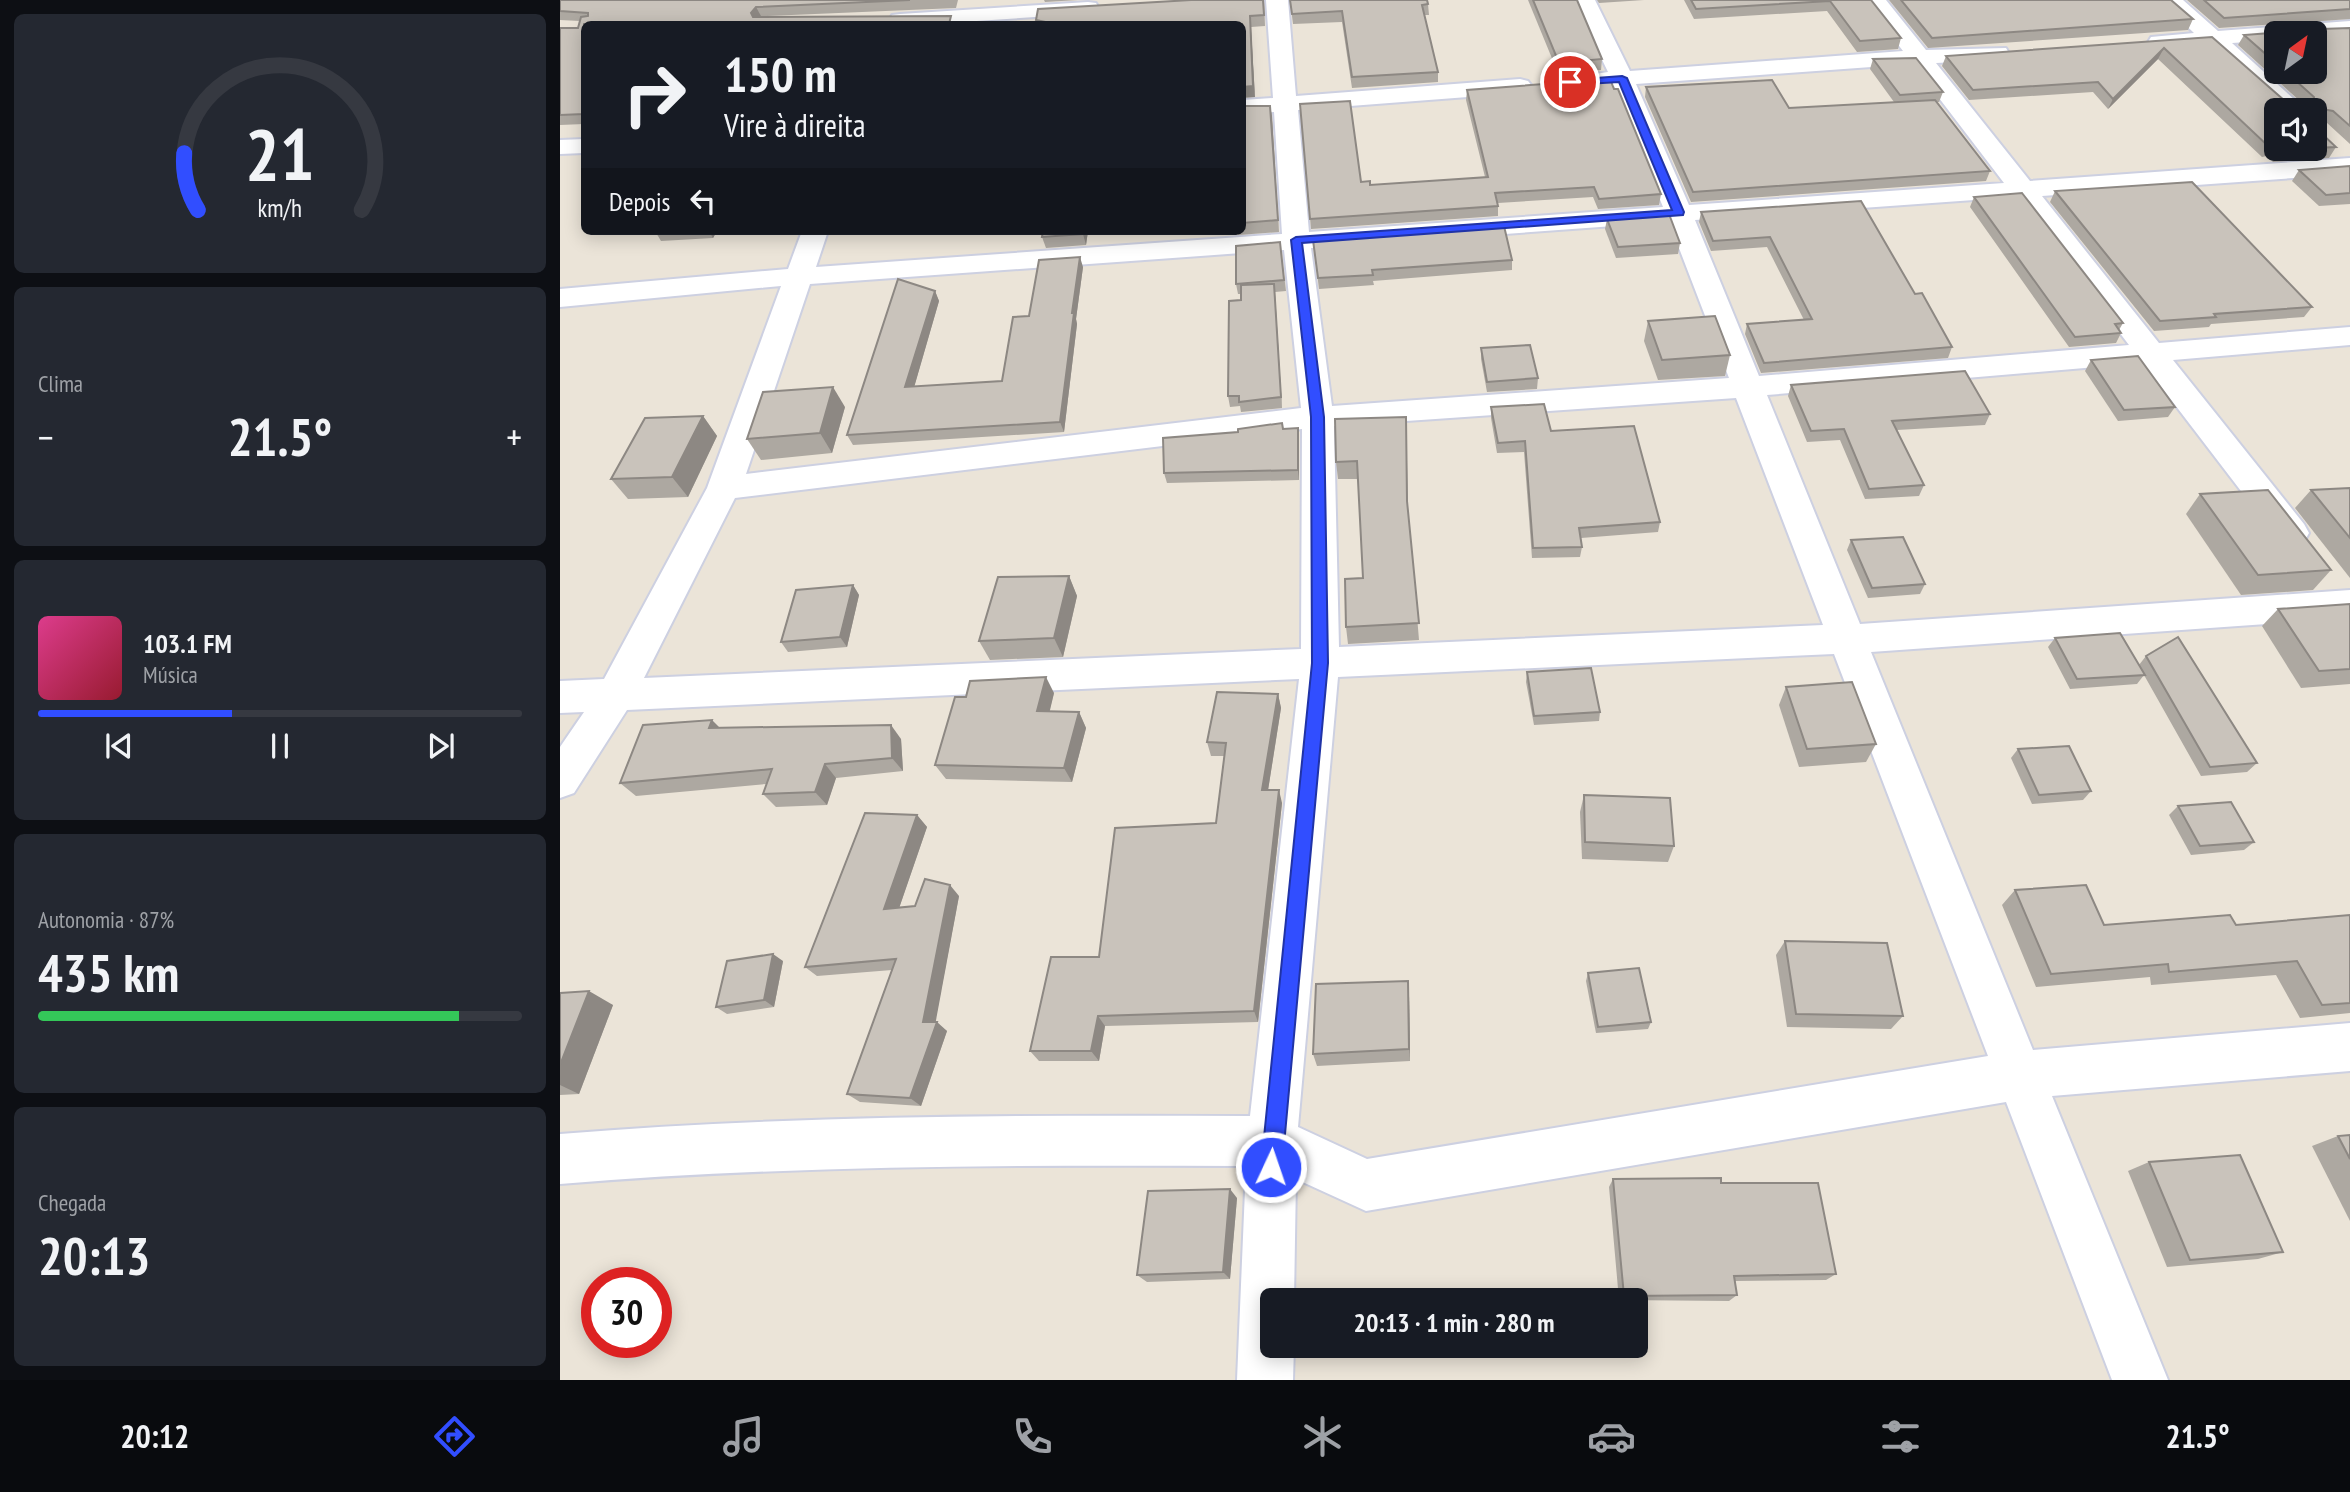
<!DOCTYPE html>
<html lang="pt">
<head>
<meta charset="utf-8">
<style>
	:root { --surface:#171b24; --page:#242831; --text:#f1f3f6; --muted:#9ea1a6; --line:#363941; --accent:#314eff }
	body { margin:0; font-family:"PT Sans Narrow",sans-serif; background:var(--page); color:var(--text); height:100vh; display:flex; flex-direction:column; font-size:26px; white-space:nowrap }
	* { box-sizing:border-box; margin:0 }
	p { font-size:23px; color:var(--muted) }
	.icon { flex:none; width:38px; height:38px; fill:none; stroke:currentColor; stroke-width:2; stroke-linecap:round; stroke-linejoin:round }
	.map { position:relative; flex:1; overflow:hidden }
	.side { display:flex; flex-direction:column; gap:14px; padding:14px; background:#0d0f14; width:560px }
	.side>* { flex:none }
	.guide { position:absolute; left:21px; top:21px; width:665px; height:214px; border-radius:10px; box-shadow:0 4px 18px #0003; background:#171b24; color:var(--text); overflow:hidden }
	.needle { width:46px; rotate:33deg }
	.controls { position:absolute; left:1704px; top:21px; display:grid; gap:14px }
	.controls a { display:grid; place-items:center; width:63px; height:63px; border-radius:10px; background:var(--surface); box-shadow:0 4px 18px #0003; font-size:35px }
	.speed { position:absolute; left:21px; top:1267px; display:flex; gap:14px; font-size:35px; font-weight:700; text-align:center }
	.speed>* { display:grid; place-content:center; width:91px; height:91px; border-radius:50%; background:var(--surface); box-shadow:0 4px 18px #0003; line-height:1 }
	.speed .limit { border:10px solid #d22; background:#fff; color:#111 }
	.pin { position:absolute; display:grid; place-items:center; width:60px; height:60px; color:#fff; margin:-30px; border:4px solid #fff; border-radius:50%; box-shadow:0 2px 7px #0007 }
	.me { position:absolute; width:77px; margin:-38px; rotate:3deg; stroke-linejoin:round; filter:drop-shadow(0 0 5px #0008) }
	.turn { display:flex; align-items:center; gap:24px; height:147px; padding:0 28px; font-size:32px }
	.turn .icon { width:91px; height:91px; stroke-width:2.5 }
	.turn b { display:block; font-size:49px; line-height:60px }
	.then { display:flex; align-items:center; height:66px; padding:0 28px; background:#0003; gap:14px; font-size:26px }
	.big { font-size:52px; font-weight:800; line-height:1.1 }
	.side .card { flex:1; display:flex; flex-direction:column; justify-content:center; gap:10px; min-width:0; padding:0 24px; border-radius:10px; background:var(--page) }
	.side .dial { align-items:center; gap:0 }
	.dial svg { height:182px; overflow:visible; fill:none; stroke:var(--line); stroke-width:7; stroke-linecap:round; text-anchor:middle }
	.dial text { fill:var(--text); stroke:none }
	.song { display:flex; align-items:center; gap:21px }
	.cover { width:84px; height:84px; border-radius:10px; background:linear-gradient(135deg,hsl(330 70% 55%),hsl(350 70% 35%)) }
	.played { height:7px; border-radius:4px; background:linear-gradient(90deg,var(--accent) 40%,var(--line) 40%) }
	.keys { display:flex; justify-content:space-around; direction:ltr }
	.heat { display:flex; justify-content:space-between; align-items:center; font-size:38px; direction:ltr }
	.charge { height:10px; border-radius:5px; background:linear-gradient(90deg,#34c759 87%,var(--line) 0) }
	.trip { position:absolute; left:700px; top:1288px; width:388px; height:70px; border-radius:10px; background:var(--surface); box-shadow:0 4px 18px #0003; font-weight:800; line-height:70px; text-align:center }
	.tabs { display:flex; height:112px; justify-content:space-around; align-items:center; background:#090b0e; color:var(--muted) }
	.tabs .icon { width:49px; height:49px }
	.tabs .selected { color:var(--accent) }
	.tabs b { font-size:32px; color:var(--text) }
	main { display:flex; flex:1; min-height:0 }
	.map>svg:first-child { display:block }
</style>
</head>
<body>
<main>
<section class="side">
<div class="card dial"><svg viewBox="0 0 100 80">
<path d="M14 69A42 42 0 1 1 86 69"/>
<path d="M14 69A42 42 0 0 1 8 44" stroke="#314eff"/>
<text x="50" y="56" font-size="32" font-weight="700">21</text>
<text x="50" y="72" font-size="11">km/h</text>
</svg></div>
<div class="card"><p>Clima</p>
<div class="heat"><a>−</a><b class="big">21.5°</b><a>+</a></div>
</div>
<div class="card">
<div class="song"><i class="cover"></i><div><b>103.1 FM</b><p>Música</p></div></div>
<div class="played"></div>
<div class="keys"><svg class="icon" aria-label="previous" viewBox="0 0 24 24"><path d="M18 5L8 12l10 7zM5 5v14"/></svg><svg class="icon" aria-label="pause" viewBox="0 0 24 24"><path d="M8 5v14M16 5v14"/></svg><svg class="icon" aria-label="next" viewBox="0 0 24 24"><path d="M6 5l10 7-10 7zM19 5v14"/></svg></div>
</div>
<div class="card"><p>Autonomia · 87%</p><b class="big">435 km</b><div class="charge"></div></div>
<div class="card"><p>Chegada</p><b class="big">20:13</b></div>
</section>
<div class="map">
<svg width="1790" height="1380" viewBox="0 0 1790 1380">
	<rect width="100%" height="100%" fill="#ebe4d8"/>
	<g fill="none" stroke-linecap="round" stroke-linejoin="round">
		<defs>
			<g id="street">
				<path d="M706 0H728L736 96 960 79 968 81 972 86 968 91 960 93 738 110 749 232 1103 207 1054 86 1029 85 1025 80 1029 75 1048 72 1013 0H1035L1070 71 1343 51 1304 0H1326L1366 50 1446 48 1449 53 1446 58 1438 60 1376 63 1470 181 1790 158V174L1482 196 1599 343 1790 327V345L1613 360 1744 524 1749 533 1744 542 1732 546 1720 542 1583 363 1207 395 1300 624 1790 590V618L1311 652 1473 1050 1790 1023V1071L1492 1096 1608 1380H1552L1446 1102 806 1211 736 1179 734 1300H712V1346H734L733 1380H677L686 1166C457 1165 228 1165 0 1184V1134C230 1115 460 1115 690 1116L739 679 67 710 14 793 0 798V747L24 712 0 713V681L44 679 147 488 221 286 0 307V289L228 269 242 231H268L256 267 722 234 714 112 682 114V100L713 98ZM1353 64 1444 183 1129 205 1076 84ZM1456 197 1569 345 1199 376 1135 220ZM1109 222 1169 378 772 406 751 248ZM724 250 741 408 186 474 250 284ZM1176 398 1263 625 779 647 774 426ZM742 429 741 649 84 678 175 498ZM1274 654 1428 1056 807 1159 738 1127 778 677Z"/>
				<path d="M1599 0H1623L1658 31 1790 21V35L1755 37V33H1717V40L1672 43 1746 110H1720L1648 45 1599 49 1591 47 1588 42 1591 37 1634 33Z"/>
				<path d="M528 2 536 3 539 8 536 13 371 24H332L329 20 332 15 340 14Z"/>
				<path d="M24 139V153L0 154V140Z"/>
			</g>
		</defs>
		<!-- street casing -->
		<use href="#street" stroke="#cdd0e1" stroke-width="4"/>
		<!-- street -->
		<use href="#street" fill="#fff" fill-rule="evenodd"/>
	</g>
	<!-- wall -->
	<g fill="#ada8a1" fill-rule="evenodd">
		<path d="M0 0H398L396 8 24 24V124L0 125V28H18L20 21 0 20Z"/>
		<path d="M484 0H518L485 2Z"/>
		<path d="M704 0 705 26 691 27 695 97 682 24H477L476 20Z"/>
		<path d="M730 0 868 4 869 15H864L878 72V82L792 88 782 22 733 24Z"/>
		<path d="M968 0H1017L1042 59 1041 70 998 73Z"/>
		<path d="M1037 0H1084L1039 3Z"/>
		<path d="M1124 0H1311L1341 38 1338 49 1297 52 1267 11 1134 19Z"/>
		<path d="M1329 0H1611L1633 19 1628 30 1368 48Z"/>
		<path d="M1627 0H1790V19L1659 28Z"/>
		<path d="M1726 25 1761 29 1790 28V144L1766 122 1759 120V131L1776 147 1769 158 1713 162 1707 156 1702 157 1598 59 1548 109 1533 92 1409 100 1382 66 1386 56 1652 37 1725 101 1741 102 1678 45 1684 35 1722 32ZM1717 33 1755 72H1717Z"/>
		<path d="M1313 59 1383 92 1379 102H1377L1430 171 1426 181 1131 202 1085 97 1086 87 1229 108 1334 102 1310 69Z"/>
		<path d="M907 90 1101 194 1099 205 1038 209 1033 197 938 203V216L751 229 740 104 801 182 810 185 925 177 906 100Z"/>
		<path d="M682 106H710L719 232 678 235 677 231H682Z"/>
		<path d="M1790 166V204L1759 206 1732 181 1739 170Z"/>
		<path d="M1495 191 1752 307 1744 317 1651 324 1649 327 1594 331 1490 202Z"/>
		<path d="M1414 197 1563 323 1559 330 1561 333 1556 343 1509 347 1410 207Z"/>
		<path d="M1301 201 1355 294 1392 347 1388 358 1201 373 1185 334 1187 324 1244 320 1207 247 1151 251 1139 222 1141 212Z"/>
		<path d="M1047 219 1120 243 1118 254 1056 258 1045 229Z"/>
		<path d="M95 231H157L153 238 101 241Z"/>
		<path d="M483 231H528L526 245 486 248 482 237Z"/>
		<path d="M753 240 952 260V270L813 281 814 285 759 289Z"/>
		<path d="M720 242 726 291 715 292 722 408 681 412 680 406 670 407 668 396 681 300V294H678L676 284Z"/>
		<path d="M523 267 516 319 517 324 504 432 293 445 287 435 375 291 379 301 354 387 442 381 469 316Z"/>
		<path d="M1088 321 1170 355 1165 376 1098 380 1084 341Z"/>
		<path d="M921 348 978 378 977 389 927 392 921 359Z"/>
		<path d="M1531 360 1615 407 1608 417 1558 421 1525 371Z"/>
		<path d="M1231 385 1430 414 1425 425 1337 430 1364 485 1359 496 1305 499 1280 440 1247 442 1228 396Z"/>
		<path d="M285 407 272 453 201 460 187 439Z"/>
		<path d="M931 407 991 431 1100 522 1098 532 1021 538 1022 547 1020 557 972 558 964 452 937 453 931 418Z"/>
		<path d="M143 416 157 436 128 497 68 499 51 479Z"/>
		<path d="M846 417 848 508 859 640 788 644 786 627 803 578 798 479H778L776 462Z"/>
		<path d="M738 428 739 438V480L607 483 604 473 723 429Z"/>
		<path d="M1790 488V578L1735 508 1751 490Z"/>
		<path d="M1640 494 1771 570 1753 590 1681 595 1626 514Z"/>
		<path d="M1291 540 1365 584 1360 594 1308 598 1287 550Z"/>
		<path d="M509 576 517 596 503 657 430 660 419 641Z"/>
		<path d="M293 585 299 595 287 647 228 652 221 642Z"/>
		<path d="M1790 604V684L1741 688 1702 626 1718 609Z"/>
		<path d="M1495 638 1579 665 1586 656 1697 763 1687 772 1641 776 1584 675 1577 684 1510 689 1488 647Z"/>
		<path d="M967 672 1040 712 1039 721 974 725 966 682Z"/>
		<path d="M1226 687 1316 744 1306 762 1239 767 1219 705Z"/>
		<path d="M494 693 489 712H519L526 728 512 782 386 779 375 765Z"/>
		<path d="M718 694 721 708 708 790 722 803 698 1022 545 1026 539 1061H479L470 1051 539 957 656 823 664 756H651L647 742Z"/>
		<path d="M159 727 341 739 343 771 276 778 267 805 216 807 203 794 206 784 76 796 60 783Z"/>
		<path d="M1458 749 1531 791 1523 800 1472 804 1451 758Z"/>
		<path d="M1024 795 1114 846 1108 862 1022 859 1020 812Z"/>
		<path d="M1618 806 1694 842 1684 850 1631 855 1609 815Z"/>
		<path d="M357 815 367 827 339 908 355 906 399 896 375 1022 387 1031 361 1106 300 1102 287 1094 332 970 257 976 245 967Z"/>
		<path d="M1455 890 1544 925H1676L1790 915V1013L1740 1018 1716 975 1591 985 1590 977 1476 987 1442 905Z"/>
		<path d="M1225 941 1343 1016 1331 1029 1227 1027 1216 955Z"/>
		<path d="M223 961 214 1007 167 1014 156 1007Z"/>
		<path d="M1028 973 1091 1022 1088 1029 1036 1033 1026 981Z"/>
		<path d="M848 981 849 995 850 1061 757 1066 753 1054Z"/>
		<path d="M0 993 53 1005 19 1094 0 1095Z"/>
		<path d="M1790 1135V1221L1752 1146 1778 1136Z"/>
		<path d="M1589 1162 1723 1252 1698 1259 1607 1267 1568 1171Z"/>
		<path d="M1053 1179 1161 1183 1276 1274 1266 1280 1175 1281 1177 1295 1169 1301 1059 1300 1049 1187Z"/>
		<path d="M677 1198 670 1279 587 1282 577 1275Z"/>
	</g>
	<!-- shaded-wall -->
	<g fill="#8d8883">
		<path d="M196 7 201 16 196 23 191 13Z"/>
		<path d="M690 16 695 97 682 98V87Z"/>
		<path d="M1604 48 1598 59 1548 109 1553 99Z"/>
		<path d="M710 106 712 116 719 232 718 220Z"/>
		<path d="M149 231H157L153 238Z"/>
		<path d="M523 231H528L526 245 523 234Z"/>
		<path d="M520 257 523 267 516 319 517 324 504 432 500 422 512 313Z"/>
		<path d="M714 284 715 295 722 408 721 397Z"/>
		<path d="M375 291 379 301 351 398 345 387Z"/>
		<path d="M273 387 285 407 272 453 260 433Z"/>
		<path d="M143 416 157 436 128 497 112 477Z"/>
		<path d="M738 428 739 438V480L738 470Z"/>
		<path d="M509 576 517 596 503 657 494 638Z"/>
		<path d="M293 585 299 595 287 647 280 637Z"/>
		<path d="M486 677 494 693 486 727 477 711Z"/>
		<path d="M718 694 721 708 706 803 702 790Z"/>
		<path d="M519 712 526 728 512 782 504 768Z"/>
		<path d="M152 720 165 733 149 728Z"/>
		<path d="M331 725 341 739 343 771 332 758Z"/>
		<path d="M265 764 276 778 267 805 255 792Z"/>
		<path d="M719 790 722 803 698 1022 694 1011Z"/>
		<path d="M357 815 367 827 335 920 324 909Z"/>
		<path d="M390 885 399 896 374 1031 363 1022Z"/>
		<path d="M213 954 223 961 214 1007 204 1000Z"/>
		<path d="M848 981 849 995 850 1061 849 1049Z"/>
		<path d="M29 991 53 1005 19 1094 0 1085V1065Z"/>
		<path d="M538 1016 545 1026 539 1061 531 1051Z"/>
		<path d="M377 1022 387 1031 361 1106 350 1098Z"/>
		<path d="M670 1189 677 1198 670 1279 663 1272Z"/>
	</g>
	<!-- building -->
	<g fill="#c9c3bb" stroke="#8d8883" stroke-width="2">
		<path d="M0 0H350L196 7 191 13 193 17 391 16 389 24H24V114L0 115V28H18L21 17 28 16V13L0 11Z"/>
		<path d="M631 0H703L704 15 690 16 693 86 682 87V24H495L476 20 478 9Z"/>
		<path d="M730 0H867L868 4 862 5 878 72 792 77 782 11 732 14Z"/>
		<path d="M973 0H1017L1042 59 999 63Z"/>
		<path d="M1131 0H1311L1341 38 1300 41 1270 1 1136 9Z"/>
		<path d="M1341 0H1611L1633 19 1372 38Z"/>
		<path d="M1644 0H1790V9L1664 18Z"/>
		<path d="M1726 25H1758L1761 29 1790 28V126L1773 111 1762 109 1759 111V131L1776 147 1755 148V110H1717V148L1714 145 1708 146 1604 48 1553 99 1538 82 1413 90 1386 56 1652 37 1725 101 1753 102 1754 97 1726 72H1755V33H1717V64L1684 35 1723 32Z"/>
		<path d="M1356 58 1383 92 1340 95 1313 59Z"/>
		<path d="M1050 79 1054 89H1058L1101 194 1039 199 1034 187 935 193 938 206 750 219 740 104 790 101 801 182 810 181V185L928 177 907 90Z"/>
		<path d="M1212 80 1229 108 1375 100 1430 171 1133 192 1086 87Z"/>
		<path d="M682 106H710L718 220 682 223Z"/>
		<path d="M1717 149H1749L1719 151Z"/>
		<path d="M1790 166V193L1766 195 1739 170Z"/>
		<path d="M1632 182 1752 307 1654 314 1656 317 1600 321 1495 191Z"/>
		<path d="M1462 193 1563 323 1555 324 1561 333 1515 337 1414 197Z"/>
		<path d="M1301 201 1355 294 1362 293 1392 347 1204 363 1187 324 1252 319 1210 237 1153 241 1141 212Z"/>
		<path d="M1109 214 1120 243 1058 247 1047 219Z"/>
		<path d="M944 226 952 260 812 270 813 275 758 278 753 240Z"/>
		<path d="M483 231H523V234L482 237Z"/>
		<path d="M720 242 724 280 676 284V246Z"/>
		<path d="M520 257 512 313H514L500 422 287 435 338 279 375 291 345 387 442 381 453 317 469 316 479 260Z"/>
		<path d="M714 284 721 397 679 402V396H668L669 301 681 300V285Z"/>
		<path d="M1155 316 1170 355 1102 360 1088 321Z"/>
		<path d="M970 345 978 378 927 382 921 348Z"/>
		<path d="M1578 356 1615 407 1564 410 1531 360Z"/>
		<path d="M1405 371 1430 414 1332 421 1364 485 1309 489 1284 429 1251 431 1231 385Z"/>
		<path d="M273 387 260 433 187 439 203 392Z"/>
		<path d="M984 404 991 431 1074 426 1100 522 1019 528 1022 547 973 548 965 441 938 443 931 407Z"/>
		<path d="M143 416 112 477 51 479 85 418Z"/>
		<path d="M846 417 847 501 859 623 786 627 785 579 803 578 797 461 776 462 775 419Z"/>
		<path d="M722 423 723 429 738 428V470L604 473 603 438 678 432V429Z"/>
		<path d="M1790 488V538L1751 490Z"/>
		<path d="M1708 490 1771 570 1698 575 1640 494Z"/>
		<path d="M1343 537 1365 584 1312 588 1291 540Z"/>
		<path d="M509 576 494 638 419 641 438 577Z"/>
		<path d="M293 585 280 637 221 642 236 590Z"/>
		<path d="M1790 604V669L1759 671 1718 609Z"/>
		<path d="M1560 633 1585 675 1517 679 1495 638Z"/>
		<path d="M1618 637 1697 763 1650 767 1586 656Z"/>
		<path d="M1031 668 1040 712 974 716 967 672Z"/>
		<path d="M486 677 477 711 519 712 504 768 375 765 395 697H406L410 681Z"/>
		<path d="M1292 682 1316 744 1247 749 1226 687Z"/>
		<path d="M657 692 718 694 702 790H719L694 1011 538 1016 531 1051H470L491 957H539L555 828 656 823 666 743 647 742Z"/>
		<path d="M152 720 149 728 331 725 332 758 265 764 255 792 203 794 212 769 60 783 83 725Z"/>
		<path d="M1509 746 1531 791 1479 795 1458 749Z"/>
		<path d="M1024 795 1110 798 1114 846 1025 842Z"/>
		<path d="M1671 802 1694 842 1640 846 1618 806Z"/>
		<path d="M305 813 357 815 324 909 355 906 365 879 390 885 363 1022H377L350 1098 287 1094 336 959 245 967Z"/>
		<path d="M1526 885 1544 925 1670 915 1676 925 1790 915V1003L1762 1005 1737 961 1609 972 1608 964 1491 974 1455 890Z"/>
		<path d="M1225 941 1327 943 1343 1016 1236 1014Z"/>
		<path d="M213 954 204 1000 156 1007 167 961Z"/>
		<path d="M1079 968 1091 1022 1038 1027 1028 973Z"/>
		<path d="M848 981 849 1049 753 1054 756 984Z"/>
		<path d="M29 991 0 1065V993Z"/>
		<path d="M1790 1135V1159L1778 1136Z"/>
		<path d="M1680 1155 1723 1252 1630 1260 1589 1162Z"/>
		<path d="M1161 1178V1183H1258L1276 1274 1174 1276 1177 1295 1064 1296 1053 1179Z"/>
		<path d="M670 1189 663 1272 577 1275 588 1191Z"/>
	</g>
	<!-- route -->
	<path fill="#314eff" stroke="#2033a6" stroke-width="2" d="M1062 76 1067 78 1124 212 1123 215 742 243 764 417 768 663 722 1167 719 1175 711 1178 704 1175 701 1167 752 663 751 417 731 240 736 237 1112 210 1059 82 1010 85 1006 82 1010 80Z"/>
</svg>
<div class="controls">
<a><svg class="needle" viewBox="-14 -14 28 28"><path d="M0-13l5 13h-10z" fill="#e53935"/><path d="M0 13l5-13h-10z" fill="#9ea1a6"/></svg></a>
<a><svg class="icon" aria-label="sound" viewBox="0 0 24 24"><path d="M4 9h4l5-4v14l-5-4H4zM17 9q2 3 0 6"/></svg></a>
</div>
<div class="speed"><div class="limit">30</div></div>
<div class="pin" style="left:1010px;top:82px;background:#d93025"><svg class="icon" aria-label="arrive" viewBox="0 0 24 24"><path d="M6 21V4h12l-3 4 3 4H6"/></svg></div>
<svg class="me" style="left:711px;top:1167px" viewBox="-20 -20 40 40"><circle r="17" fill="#314eff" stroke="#fff" stroke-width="3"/><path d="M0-11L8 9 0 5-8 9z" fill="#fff"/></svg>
<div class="trip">20:13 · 1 min · 280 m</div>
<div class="guide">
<div class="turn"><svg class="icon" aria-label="right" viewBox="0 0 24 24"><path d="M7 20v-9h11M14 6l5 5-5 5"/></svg><div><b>150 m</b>Vire à direita</div></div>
<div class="then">Depois<svg class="icon" aria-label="left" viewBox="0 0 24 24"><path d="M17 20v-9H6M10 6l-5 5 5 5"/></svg></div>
</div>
</div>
</main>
<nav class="tabs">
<b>20:12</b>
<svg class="icon selected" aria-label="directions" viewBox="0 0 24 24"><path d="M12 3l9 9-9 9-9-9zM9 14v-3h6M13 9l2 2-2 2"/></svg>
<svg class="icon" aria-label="music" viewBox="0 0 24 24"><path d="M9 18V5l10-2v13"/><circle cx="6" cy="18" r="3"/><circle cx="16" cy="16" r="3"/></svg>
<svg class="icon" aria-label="phone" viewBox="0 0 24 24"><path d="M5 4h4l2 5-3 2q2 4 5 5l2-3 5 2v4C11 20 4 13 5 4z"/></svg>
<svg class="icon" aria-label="climate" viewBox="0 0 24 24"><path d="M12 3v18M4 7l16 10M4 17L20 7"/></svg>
<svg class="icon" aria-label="car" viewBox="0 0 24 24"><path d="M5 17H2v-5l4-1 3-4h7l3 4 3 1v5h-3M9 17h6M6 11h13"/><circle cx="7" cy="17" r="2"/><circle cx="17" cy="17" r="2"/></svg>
<svg class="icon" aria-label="filters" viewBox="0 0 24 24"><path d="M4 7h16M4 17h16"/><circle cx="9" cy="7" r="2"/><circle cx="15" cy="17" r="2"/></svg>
<b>21.5°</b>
</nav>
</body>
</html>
